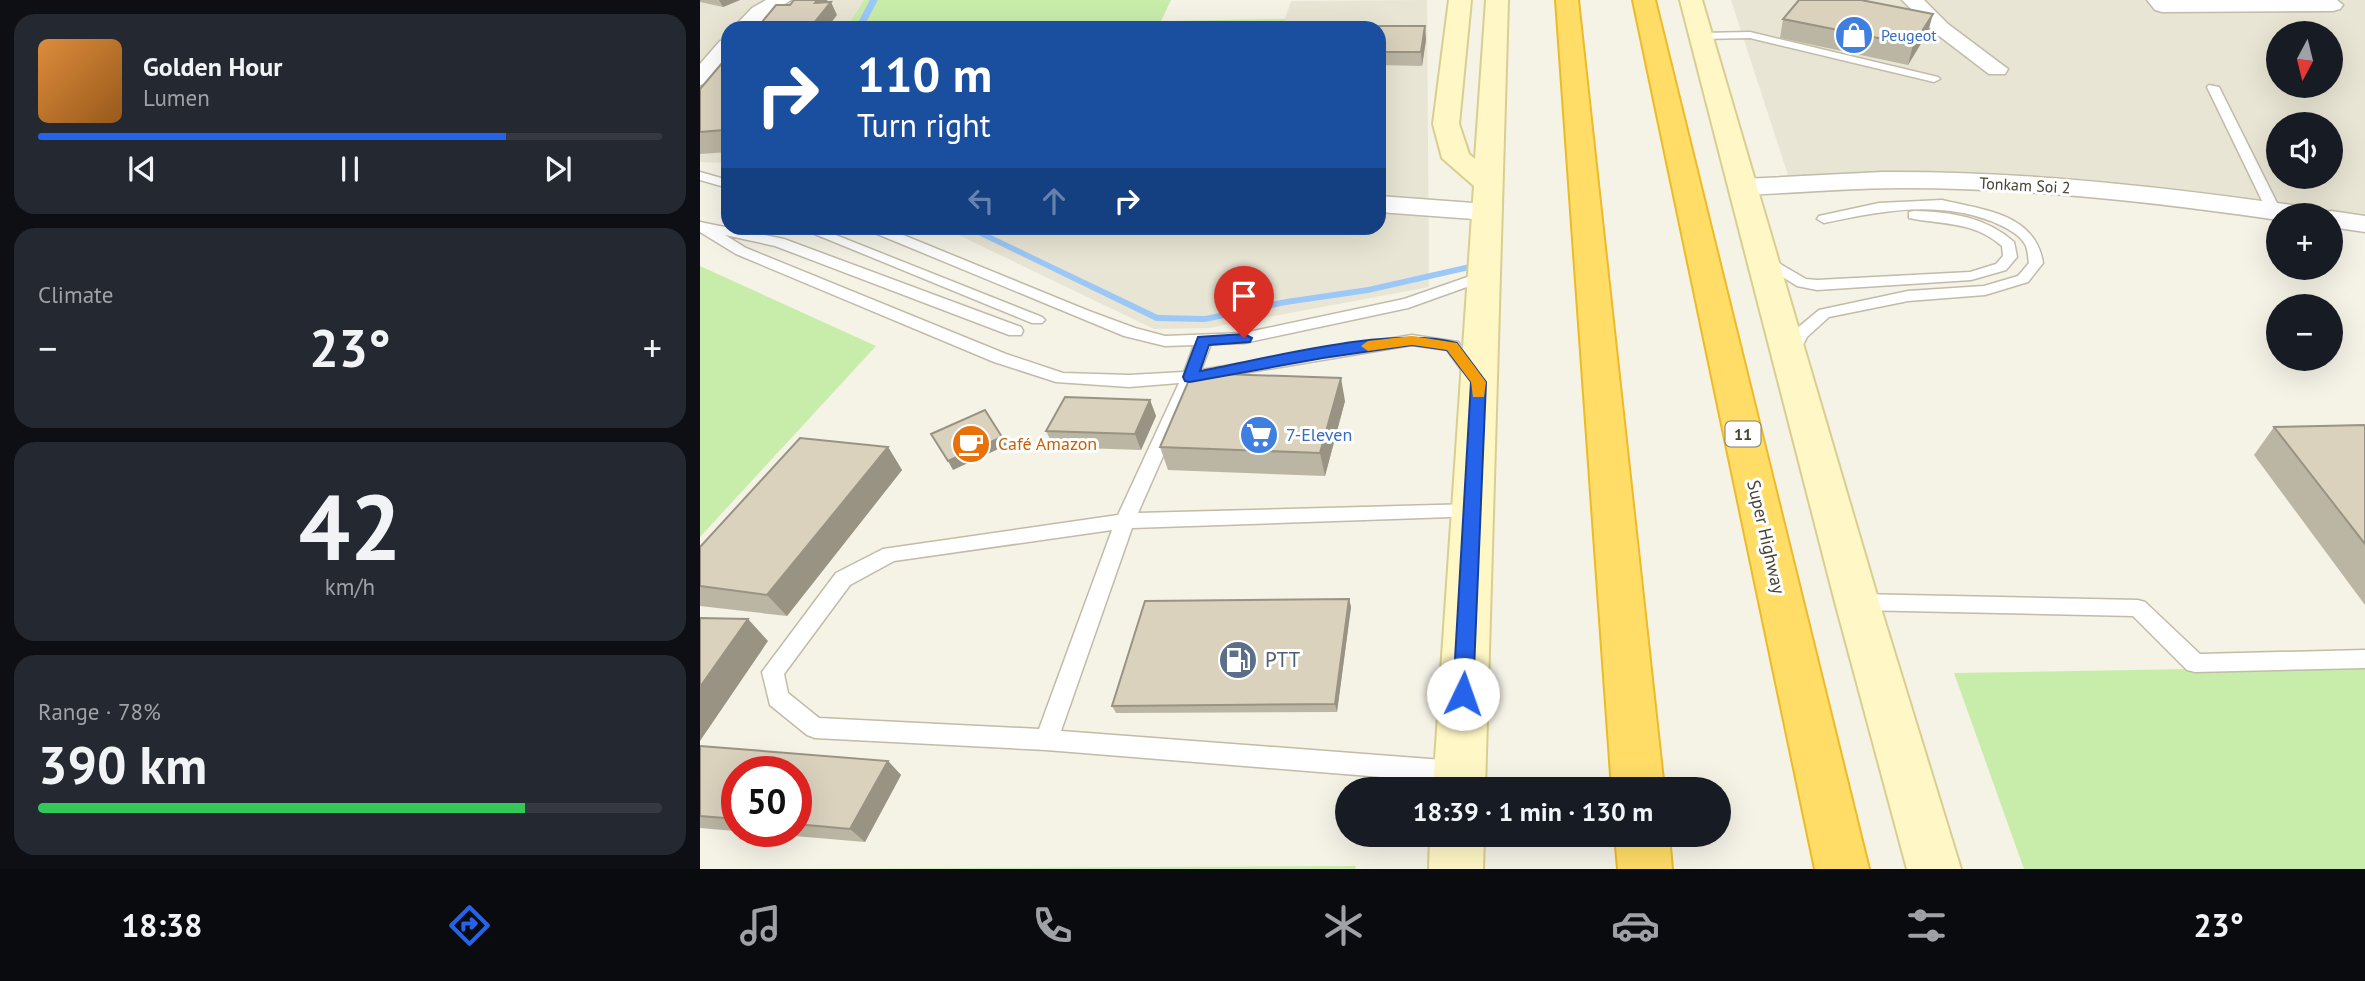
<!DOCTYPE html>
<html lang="en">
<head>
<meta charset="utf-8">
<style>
	:root { --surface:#171b24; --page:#242831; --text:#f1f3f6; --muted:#9ea1a6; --line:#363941; --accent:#2563eb }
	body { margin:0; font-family:"PT Sans",sans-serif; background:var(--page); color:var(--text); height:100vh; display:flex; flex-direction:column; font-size:26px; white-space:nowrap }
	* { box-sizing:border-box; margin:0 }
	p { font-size:23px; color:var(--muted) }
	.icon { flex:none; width:38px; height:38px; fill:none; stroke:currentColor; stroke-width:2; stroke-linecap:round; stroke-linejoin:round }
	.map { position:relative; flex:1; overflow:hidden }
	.sheet { display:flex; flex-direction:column; gap:14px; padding:14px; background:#0d0f14; width:700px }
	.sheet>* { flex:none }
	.guide { position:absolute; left:21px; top:21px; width:665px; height:214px; border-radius:21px; box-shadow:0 7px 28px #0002; background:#1a4fa0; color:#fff; overflow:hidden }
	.needle { width:46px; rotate:187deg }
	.tools { position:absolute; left:1566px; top:21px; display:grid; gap:14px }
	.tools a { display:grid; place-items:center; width:77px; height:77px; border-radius:50%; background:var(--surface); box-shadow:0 7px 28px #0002; font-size:35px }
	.speed { position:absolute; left:21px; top:756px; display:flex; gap:14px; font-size:35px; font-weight:700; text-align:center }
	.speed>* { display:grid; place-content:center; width:91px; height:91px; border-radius:50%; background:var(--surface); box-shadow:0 7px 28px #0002; line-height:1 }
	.speed .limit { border:10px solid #d22; background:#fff; color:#111 }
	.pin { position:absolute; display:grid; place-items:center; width:60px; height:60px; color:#fff; margin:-72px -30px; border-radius:50% 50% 50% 0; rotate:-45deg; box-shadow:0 0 7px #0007 }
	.pin .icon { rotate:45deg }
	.me { position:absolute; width:77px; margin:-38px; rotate:3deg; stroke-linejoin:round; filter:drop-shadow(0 0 5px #0008) }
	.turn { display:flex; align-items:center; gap:24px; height:147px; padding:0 21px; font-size:32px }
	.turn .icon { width:91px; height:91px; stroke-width:2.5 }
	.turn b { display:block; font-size:49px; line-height:60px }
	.lanes { display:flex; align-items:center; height:66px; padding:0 21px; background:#0003; justify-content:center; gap:35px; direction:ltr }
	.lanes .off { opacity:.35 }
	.big { font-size:52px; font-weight:700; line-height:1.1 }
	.sheet .widget { flex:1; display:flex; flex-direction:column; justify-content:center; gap:10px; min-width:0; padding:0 24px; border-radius:21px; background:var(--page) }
	.sheet .dial { align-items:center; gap:0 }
	.dial b { font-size:91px; line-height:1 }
	.song { display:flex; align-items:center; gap:21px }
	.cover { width:84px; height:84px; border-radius:10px; background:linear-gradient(135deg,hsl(30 70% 55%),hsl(30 70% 35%)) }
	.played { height:7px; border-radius:4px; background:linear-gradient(90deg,var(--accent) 75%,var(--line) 75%) }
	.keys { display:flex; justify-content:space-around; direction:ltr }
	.heat { display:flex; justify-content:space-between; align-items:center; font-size:38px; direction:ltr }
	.charge { height:10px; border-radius:5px; background:linear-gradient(90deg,#34c759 78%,var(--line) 0) }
	.trip { position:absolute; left:635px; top:777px; width:396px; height:70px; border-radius:35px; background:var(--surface); box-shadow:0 7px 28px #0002; font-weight:700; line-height:70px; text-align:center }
	.tabs { display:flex; height:112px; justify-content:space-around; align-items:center; background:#090b0e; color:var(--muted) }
	.tabs .icon { width:49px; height:49px }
	.tabs .on { color:var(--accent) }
	.tabs b { font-size:32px; color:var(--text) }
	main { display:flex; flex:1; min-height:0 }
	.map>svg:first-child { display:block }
</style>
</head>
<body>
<main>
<section class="sheet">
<div class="widget">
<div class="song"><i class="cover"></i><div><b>Golden Hour</b><p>Lumen</p></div></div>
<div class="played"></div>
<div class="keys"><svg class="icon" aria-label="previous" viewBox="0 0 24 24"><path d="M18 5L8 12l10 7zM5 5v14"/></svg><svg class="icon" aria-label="pause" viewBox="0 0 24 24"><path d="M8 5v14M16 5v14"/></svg><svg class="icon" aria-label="next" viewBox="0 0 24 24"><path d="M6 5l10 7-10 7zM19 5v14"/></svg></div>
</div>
<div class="widget"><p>Climate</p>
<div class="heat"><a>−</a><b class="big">23°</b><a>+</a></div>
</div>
<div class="widget dial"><b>42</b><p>km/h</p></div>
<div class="widget"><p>Range · 78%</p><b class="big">390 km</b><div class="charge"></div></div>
</section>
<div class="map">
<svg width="1665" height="869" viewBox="0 0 1665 869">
	<rect width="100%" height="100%" fill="#f5f2e6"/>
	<!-- residential -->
	<g fill="#e9e5d4" fill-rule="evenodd">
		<path d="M0 0H164L146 28H28V163L0 162Z"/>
		<path d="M727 0 729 287 509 328 454 329 244 228H679V28H582L591 1Z"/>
		<path d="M1031 0H1665V219L1405 185 1089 178ZM1578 33H1631V86H1578ZM1578 124H1631V177H1578Z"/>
	</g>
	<!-- green -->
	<g fill="#c8edab">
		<path d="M164 0H471L461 21 586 19 582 28H146Z"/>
		<path d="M0 266 176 346 0 537Z"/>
		<path d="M1665 666V869H1324L1254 673Z"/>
		<path d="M656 866 655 869H63Z"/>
	</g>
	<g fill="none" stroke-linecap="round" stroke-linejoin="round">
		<!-- stream -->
		<g fill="#9cc8f7" fill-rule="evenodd">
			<path d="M170 0H178L163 28H155Z"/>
			<path d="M264 228H276L458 315 505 316 586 299 668 287 774 263 779 266 774 269 668 293 586 305 505 322 456 321Z"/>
		</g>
		<defs>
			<g id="lane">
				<path d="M1050 32 1238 77 1240 79 1234 82 1050 38 1001 39 996 36 1001 33Z"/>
				<path d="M1509 85 1519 87 1581 211 1579 214H1569L1567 211 1507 87Z"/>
				<path d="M0 172 28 180V188L0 180Z"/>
				<path d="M1242 200C1283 210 1335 213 1343 263L1328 282 1285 295 1208 301 1129 317 1107 337 1096 358H1084L1082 354 1095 330 1119 310 1208 291 1284 286 1318 276 1329 263C1328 258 1328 251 1326 246 1320 233 1304 227 1291 221 1236 200 1180 211 1124 223L1117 219 1119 216 1179 203Z"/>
				<path d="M1214 211C1251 212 1286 217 1314 242L1317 257 1306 270 1271 280 1117 290 1097 286 1056 260 1063 256 1068 257 1106 279 1117 280 1270 272 1296 264 1303 256 1302 246C1273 221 1244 225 1209 218V212Z"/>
				<path d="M0 222 84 239 321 327 323 331 321 335H309L75 246 25 235 46 248 306 354 363 373 429 375 484 372 494 345 465 346 424 336 170 231 168 228H186L389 311 435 328 465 336 544 333 704 299 779 273H789L791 276 789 279 708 308 544 343 511 344 501 370 712 335 758 342 785 379 783 383H771L747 350 712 345 496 381 438 513 773 504 780 506 782 511 780 516 432 528 361 731 756 761 764 764 768 772 764 780 756 783 346 750 115 738 107 735 70 705 62 672 136 573 183 549 418 515 479 383 429 387 356 382 294 362 36 254 0 232ZM412 530 339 729 119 718 88 693 84 674 150 585 194 561Z"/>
				<path d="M100 228H118L342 317 345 320 342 323H332Z"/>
				<path d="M1157 594 1438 600 1445 602 1500 654 1665 650V668L1495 672 1487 670 1433 616 1157 610 1150 608 1147 602 1150 596Z"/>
			</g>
			<g id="street">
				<path d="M66 0H91L66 16 56 28H33L52 8Z"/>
				<path d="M1202 0H1224L1248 24 1308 69 1305 74H1289L1234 32Z"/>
				<path d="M1447 0H1637L1643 5 1640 9 1633 11 1462 12 1455 10Z"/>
				<path d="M28 40V60L8 83 0 85V64L20 41Z"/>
				<path d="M1182 172C1324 171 1465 187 1605 207L1615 209 1619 215H1578V220C1454 202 1328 188 1202 188 1149 188 1096 193 1043 195L1034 193 1030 187 1034 181 1043 179Z"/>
				<path d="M679 196 787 204 797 206 801 212 797 218 787 220 679 212Z"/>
				<path d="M1631 211 1665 216V232L1631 227V215H1620Z"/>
			</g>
			<g id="secondary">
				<path d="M749 0H771L759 124 769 154 775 159 786 0H808L785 789H733L774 186 742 158 733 124Z"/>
				<path d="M980 0H1002L1179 602 1261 869H1207L1135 602Z"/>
				<path d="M730 835H784L783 869H729Z"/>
			</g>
			<g id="highway">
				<path d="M856 0H878L964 789H912Z"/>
				<path d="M933 0H955L1169 869H1115Z"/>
				<path d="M915 835H969L972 869H918Z"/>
			</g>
		</defs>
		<!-- lane casing -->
		<use href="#lane" stroke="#c1bba8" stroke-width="3"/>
		<!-- street casing -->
		<use href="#street" stroke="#c1bba8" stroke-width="3"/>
		<!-- secondary casing -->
		<use href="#secondary" stroke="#d9ce91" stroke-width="4"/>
		<!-- highway casing -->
		<use href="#highway" stroke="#edba28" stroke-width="4"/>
		<!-- lane -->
		<use href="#lane" fill="#fff" fill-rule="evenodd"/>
		<!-- street -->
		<use href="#street" fill="#fff" fill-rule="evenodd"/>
		<!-- secondary -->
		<use href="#secondary" fill="#fff7c6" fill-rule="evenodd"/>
		<!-- highway -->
		<use href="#highway" fill="#ffdd67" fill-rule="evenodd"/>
	</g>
	<!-- wall -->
	<g fill="#bbb5a3" fill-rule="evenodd">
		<path d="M0 0H40L23 7 0 2Z"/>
		<path d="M1083 19 1228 32 1208 65 1080 38Z"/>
		<path d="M725 26 726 40 722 66 679 65V28Z"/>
		<path d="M28 56V152L0 154V89Z"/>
		<path d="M450 400 456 416 441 450 354 447 346 431Z"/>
		<path d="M645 401 625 476 468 470 460 447Z"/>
		<path d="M1665 425V605L1554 455 1574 427Z"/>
		<path d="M188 447 202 470 87 616 0 606V547Z"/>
		<path d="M649 599 651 607 637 712 416 713 412 706Z"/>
		<path d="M0 746 188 761 201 775 165 842 0 828ZM37 772H96V831H37Z"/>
	</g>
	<!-- shaded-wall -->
	<g fill="#999384">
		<path d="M19 0H40L23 7Z"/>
		<path d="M117 0H127L129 4 131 2 137 15 127 28H110L115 3Z"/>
		<path d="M1233 14 1228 32 1208 65 1213 45Z"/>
		<path d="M725 26 726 40 722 66 721 52Z"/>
		<path d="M28 125V137L24 130Z"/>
		<path d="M641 378 645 401 625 476 620 453Z"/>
		<path d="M450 400 456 416 441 450 435 434Z"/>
		<path d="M302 437 307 445 253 470 248 461Z"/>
		<path d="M188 447 202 470 87 616 67 595Z"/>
		<path d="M649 599 651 607 637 712 635 704Z"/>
		<path d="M48 619 68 641 0 741V687Z"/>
		<path d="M188 761 201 775 165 842 150 829Z"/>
	</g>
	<!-- building -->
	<g fill="#dad2bd" stroke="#999384" stroke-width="2">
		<path d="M94 0H117L115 3 131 2 110 28H57L76 5H90Z"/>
		<path d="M1099 0H1161L1233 14 1213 45 1083 19Z"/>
		<path d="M646 26H725L721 52H679V28H645Z"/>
		<path d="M28 56V125L24 130 0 132V89Z"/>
		<path d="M492 373 641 378 620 453 460 447Z"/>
		<path d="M365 397 450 400 435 434 346 431Z"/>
		<path d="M285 410 302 437 248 461 231 434Z"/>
		<path d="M1665 425V544L1574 427Z"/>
		<path d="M100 438 188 447 67 595 0 586V547Z"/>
		<path d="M649 599 635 704 412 706 445 601Z"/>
		<path d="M0 618 48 619 0 687Z"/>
		<path d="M0 746 188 761 150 829 96 824V772H37V819L0 816Z"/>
	</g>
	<!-- route -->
	<path fill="#2563eb" stroke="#184099" stroke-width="2" d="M544 334 552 338 550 342 509 345 500 371C570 358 691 325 757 343L786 382 773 694 770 700 763 703 756 700 753 694 771 382 747 350 712 345 623 358 490 382 485 381 483 377 498 337Z"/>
	<!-- slow -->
	<path fill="#f59e0b" d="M712 336 757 343 786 382 784 397H773L771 382 747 350 712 345 668 351 661 346 668 341Z"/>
	<!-- icons -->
	<defs>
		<symbol id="shop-disc" viewBox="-11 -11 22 22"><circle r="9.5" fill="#3f7fe0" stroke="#fff"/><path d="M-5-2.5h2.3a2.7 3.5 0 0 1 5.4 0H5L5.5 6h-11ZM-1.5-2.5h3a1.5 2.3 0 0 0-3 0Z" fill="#fff"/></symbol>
		<symbol id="supermarket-disc" viewBox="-11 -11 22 22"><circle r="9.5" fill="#3f7fe0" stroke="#fff"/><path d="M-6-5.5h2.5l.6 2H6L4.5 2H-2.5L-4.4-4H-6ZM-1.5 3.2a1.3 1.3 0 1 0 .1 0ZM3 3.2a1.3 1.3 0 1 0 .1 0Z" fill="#fff"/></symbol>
		<symbol id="cafe-disc" viewBox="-11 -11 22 22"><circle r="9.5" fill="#e8710a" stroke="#fff"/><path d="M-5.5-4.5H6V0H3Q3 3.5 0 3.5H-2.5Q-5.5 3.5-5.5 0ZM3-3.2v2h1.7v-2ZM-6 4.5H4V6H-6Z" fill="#fff"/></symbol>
		<symbol id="fuel-disc" viewBox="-11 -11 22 22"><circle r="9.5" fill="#5c6f8a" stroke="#fff"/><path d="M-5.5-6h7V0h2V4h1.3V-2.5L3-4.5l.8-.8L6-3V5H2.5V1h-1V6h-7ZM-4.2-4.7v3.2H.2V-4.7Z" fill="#fff"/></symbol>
	</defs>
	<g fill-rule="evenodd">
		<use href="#shop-disc" x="1132" y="13" width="44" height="44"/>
		<use href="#supermarket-disc" x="537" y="413" width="44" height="44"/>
		<use href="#cafe-disc" x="249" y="422" width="44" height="44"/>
		<use href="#fuel-disc" x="516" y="638" width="44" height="44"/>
	</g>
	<g text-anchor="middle" stroke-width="6" stroke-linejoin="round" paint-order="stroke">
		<!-- far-shop labels -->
		<g font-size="16" fill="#366cbe" stroke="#fff" text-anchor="start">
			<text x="1181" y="41">Peugeot</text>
		</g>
		<!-- far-street labels -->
		<g font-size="16" fill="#484334" stroke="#fff">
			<text transform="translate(1325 185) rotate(3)" y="6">Tonkam Soi 2</text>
		</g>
		<!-- shield labels -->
		<rect fill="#fff" stroke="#7f7b71" stroke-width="2" x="1025.5" y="421.5" width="35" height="25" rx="5"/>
		<g font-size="16" font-weight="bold" fill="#484334">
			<text x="1043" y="440">11</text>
		</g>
		<!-- shop labels -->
		<g font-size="18" fill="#366cbe" stroke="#fff" text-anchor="start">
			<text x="586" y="441">7-Eleven</text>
		</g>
		<!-- food labels -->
		<g font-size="18" fill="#c56008" stroke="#fff" text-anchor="start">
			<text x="298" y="450">Café Amazon</text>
		</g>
		<!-- street labels -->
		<g font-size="18" fill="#484334" stroke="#fff">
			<text transform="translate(1066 537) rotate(77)" y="6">Super Highway</text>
		</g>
		<!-- near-service labels -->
		<g font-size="21" fill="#4e5e75" stroke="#fff" text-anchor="start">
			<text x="565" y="667">PTT</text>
		</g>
	</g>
</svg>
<div class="tools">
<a><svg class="needle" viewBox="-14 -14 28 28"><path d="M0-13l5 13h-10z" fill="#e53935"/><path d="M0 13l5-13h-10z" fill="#9ea1a6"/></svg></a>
<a><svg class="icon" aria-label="sound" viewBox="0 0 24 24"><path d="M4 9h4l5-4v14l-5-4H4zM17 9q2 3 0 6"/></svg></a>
<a>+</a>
<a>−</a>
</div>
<div class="speed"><div class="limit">50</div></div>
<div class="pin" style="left:544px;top:338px;background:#d93025"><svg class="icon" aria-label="arrive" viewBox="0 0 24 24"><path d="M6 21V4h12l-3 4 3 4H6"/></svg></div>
<svg class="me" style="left:763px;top:694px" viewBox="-20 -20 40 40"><circle r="19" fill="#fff"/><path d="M0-13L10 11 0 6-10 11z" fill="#2563eb"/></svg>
<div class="trip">18:39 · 1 min · 130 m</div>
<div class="guide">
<div class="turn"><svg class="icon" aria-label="right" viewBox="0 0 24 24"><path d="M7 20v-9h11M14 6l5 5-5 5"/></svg><div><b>110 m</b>Turn right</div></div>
<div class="lanes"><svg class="icon off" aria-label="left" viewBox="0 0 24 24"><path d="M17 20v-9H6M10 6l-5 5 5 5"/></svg><svg class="icon off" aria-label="ahead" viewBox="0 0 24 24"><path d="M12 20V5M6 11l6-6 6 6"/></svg><svg class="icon" aria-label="right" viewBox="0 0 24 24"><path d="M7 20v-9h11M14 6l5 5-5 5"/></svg></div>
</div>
</div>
</main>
<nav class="tabs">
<b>18:38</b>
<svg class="icon on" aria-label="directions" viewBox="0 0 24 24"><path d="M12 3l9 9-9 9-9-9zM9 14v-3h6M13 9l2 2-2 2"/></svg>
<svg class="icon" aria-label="music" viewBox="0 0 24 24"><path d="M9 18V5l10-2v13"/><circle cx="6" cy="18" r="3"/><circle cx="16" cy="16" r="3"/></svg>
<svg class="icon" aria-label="phone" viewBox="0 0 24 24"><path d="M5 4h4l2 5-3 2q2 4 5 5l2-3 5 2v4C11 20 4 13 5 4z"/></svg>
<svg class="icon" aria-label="climate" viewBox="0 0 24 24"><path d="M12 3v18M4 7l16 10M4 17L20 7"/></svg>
<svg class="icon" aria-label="car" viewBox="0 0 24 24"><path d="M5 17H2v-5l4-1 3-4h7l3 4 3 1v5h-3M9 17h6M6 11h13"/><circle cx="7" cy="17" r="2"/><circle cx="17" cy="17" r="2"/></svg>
<svg class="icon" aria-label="filters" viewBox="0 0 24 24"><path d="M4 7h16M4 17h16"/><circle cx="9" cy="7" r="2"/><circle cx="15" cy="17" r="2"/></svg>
<b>23°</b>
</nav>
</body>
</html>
